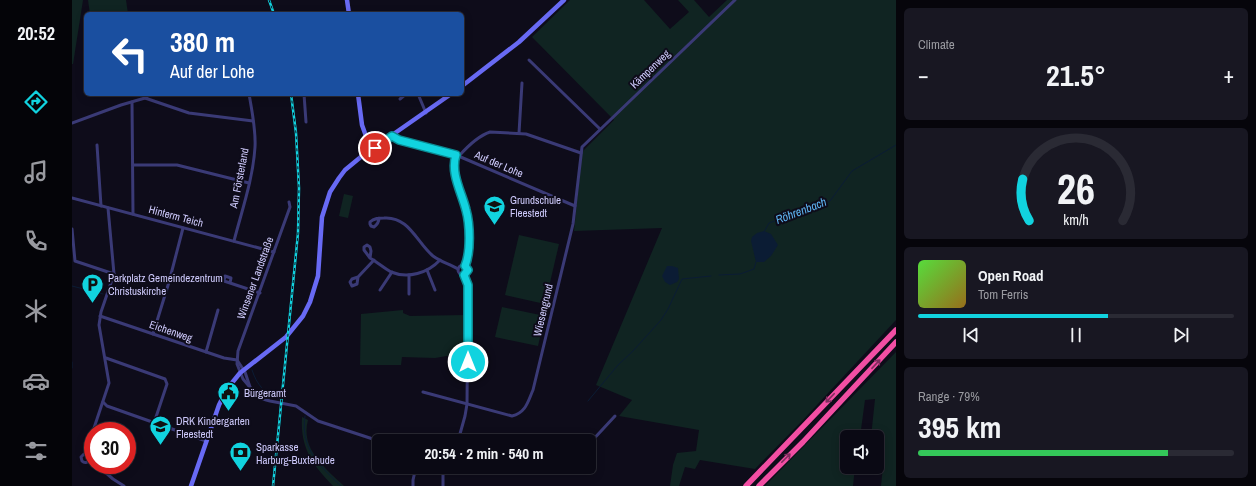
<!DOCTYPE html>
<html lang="en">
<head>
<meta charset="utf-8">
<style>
	:root { --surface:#0a0914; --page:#181722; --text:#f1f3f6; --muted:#999aa0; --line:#2a2a34; --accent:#11d3df }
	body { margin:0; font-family:"Archivo Narrow",sans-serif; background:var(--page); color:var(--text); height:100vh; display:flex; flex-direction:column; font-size:15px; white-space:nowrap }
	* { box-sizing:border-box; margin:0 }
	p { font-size:13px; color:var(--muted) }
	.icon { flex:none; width:22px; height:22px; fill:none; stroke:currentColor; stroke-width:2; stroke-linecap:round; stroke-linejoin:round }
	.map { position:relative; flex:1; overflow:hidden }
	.drawer { display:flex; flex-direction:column; gap:8px; padding:8px; background:#06050b; width:360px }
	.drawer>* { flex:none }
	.guide { position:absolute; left:12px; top:12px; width:380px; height:84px; border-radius:6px; box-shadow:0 2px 10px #0003,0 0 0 1px var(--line); background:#1a4fa0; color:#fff; overflow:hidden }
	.buttons { position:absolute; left:768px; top:430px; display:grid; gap:8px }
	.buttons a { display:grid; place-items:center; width:44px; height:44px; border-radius:6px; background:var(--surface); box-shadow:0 2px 10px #0003,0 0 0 1px var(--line); font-size:20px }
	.speed { position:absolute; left:12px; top:422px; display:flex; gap:8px; font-size:20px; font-weight:700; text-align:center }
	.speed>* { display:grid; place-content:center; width:52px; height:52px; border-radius:50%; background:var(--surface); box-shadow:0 2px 10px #0003,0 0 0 1px var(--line); line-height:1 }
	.speed .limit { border:6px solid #d22; background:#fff; color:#111 }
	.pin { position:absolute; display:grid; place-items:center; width:34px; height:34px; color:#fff; margin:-17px; border:2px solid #fff; border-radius:50%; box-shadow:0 1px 4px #0007 }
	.me { position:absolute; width:44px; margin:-22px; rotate:0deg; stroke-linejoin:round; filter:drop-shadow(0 0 3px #0008) }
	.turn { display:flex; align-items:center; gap:14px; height:84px; padding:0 20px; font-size:18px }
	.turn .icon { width:52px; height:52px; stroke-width:2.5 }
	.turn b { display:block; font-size:28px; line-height:34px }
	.big { font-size:30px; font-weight:700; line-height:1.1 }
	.drawer .card { flex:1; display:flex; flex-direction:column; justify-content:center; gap:6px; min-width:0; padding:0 14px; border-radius:6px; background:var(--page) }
	.drawer .dial { align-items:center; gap:0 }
	.dial svg { height:104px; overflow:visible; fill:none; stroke:var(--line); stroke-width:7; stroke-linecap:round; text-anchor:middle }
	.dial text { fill:var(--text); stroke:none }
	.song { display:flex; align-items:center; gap:12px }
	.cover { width:48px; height:48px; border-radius:6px; background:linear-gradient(135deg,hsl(110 70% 55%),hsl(40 70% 35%)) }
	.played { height:4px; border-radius:2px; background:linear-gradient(90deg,var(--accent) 60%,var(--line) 60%) }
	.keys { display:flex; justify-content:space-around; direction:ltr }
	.heat { display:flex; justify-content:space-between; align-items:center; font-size:22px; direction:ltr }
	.charge { height:6px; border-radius:3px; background:linear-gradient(90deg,#34c759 79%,var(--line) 0) }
	.trip { position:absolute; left:300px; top:434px; width:224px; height:40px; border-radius:6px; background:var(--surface); box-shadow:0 2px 10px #0003,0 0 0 1px var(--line); font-weight:700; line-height:40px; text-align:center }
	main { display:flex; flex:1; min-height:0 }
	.tab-bar { display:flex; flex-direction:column; width:72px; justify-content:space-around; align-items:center; background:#040408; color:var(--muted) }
	.tab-bar .icon { width:28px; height:28px }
	.tab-bar .selected { color:var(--accent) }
	.tab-bar b { font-size:18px; color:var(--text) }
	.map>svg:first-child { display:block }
</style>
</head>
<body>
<main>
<nav class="tab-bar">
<b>20:52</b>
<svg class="icon selected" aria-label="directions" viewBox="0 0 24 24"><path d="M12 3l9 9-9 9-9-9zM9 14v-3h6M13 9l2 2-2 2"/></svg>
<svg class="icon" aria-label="music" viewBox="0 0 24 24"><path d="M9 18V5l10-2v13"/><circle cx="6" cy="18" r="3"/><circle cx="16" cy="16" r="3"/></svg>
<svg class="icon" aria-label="phone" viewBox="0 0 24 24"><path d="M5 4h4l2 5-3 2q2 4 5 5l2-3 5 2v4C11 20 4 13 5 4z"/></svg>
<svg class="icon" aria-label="climate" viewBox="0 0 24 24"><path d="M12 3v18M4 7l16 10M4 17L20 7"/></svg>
<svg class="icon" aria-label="car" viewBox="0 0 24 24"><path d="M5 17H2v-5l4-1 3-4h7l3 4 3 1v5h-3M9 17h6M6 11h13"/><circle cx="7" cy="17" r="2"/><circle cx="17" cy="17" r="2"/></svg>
<svg class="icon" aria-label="filters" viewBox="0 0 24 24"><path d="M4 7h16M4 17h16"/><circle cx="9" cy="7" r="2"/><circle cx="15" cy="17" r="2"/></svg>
</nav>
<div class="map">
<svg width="824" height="486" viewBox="0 0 824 486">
	<rect width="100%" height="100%" fill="#0e0c1a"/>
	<!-- green -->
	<g fill="#102422">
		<path d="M0 0H11L1 64H0Z"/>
		<path d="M16 0H54L56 14H18Z"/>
		<path d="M498 0H572L598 29 617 12 606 0H622L637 17 655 0H824V320L731 420 683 469 628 460 623 469 613 467 607 486H598L601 465 605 453 624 451 627 430 547 416 560 400 524 385 590 228 502 231 510 152 542 120 460 37Z"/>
		<path d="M272 194 281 196 276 218 267 216Z"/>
		<path d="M447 235 487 244 473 304 433 295Z"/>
		<path d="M430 307 473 316 466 346 423 337Z"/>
		<path d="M331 310V313L338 316 393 315 392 353 363 358 330 357 329 365H288L289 314Z"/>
		<path d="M824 352V486H809L811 466H805V437H799L803 399 793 400 788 437H775V467H783L781 486H693Z"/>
		<path d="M230 417 236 420C228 449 253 468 272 486H261C241 465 228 448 230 417Z"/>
	</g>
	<!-- water -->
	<g fill="#0b1c34">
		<path d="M692 231 699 234 706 245 699 256 692 262H684L679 241 680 237 685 233Z"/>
		<path d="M595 266H600L606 268 607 279 605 282 598 285 593 282 590 276Z"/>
	</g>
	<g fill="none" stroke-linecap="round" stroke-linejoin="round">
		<!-- stream -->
		<g stroke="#0b1c34" stroke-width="1">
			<path d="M692 232 697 223 758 201 780 171 824 145"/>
			<path d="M647 275 668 274 682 269 684 262"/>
			<path d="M0 286 31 294"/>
			<path d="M0 362V368"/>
			<path d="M180 370C185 385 192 393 207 399"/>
			<path d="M516 401 546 365 561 351 589 320 596 309 610 279 639 276"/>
			<path d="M233 416C228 448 247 465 269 486"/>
		</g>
		<!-- street -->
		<g stroke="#3a3a76" stroke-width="3">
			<path d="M457 60 528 129"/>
			<path d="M232 94 234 122"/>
			<path d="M346 94 354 113"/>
			<path d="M73 98 117 113 181 121"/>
			<path d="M328 99 334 94"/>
			<path d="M60 102 61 214"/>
			<path d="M0 123 49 105 73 98 78 94"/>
			<path d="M447 133 450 83"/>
			<path d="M320 136 327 140 384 155 503 206"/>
			<path d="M25 145 29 206"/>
			<path d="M384 155C378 173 390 193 394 210 398 224 399 252 393 265"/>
			<path d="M387 156C395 147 406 136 418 132L454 134 509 153"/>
			<path d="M61 165H105L177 183"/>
			<path d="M0 198 202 252"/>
			<path d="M217 202 218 207 166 351 165 364 171 379 187 398 198 401 224 406 246 421 307 441"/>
			<path d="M307 218C307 222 306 224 302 227L299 226 298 224V222C302 218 307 218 312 218 337 216 345 243 361 256 369 262 378 264 386 269"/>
			<path d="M0 229 3 261 42 274"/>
			<path d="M162 241C170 210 181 179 183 147 184 130 180 111 177 94"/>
			<path d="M298 258 292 250V247L295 245 298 247 299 251 298 258C305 262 312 268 319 272 336 279 356 273 368 260"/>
			<circle cx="391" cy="270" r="5"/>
			<path d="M355 270 363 290"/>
			<path d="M337 275V294"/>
			<path d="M286 277 285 284 280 286 278 282 280 279 286 277 302 260"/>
			<path d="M158 283 159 278 153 276 152 281 188 293"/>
			<path d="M308 290 320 272"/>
			<path d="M28 316 152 358 165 360"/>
			<path d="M81 334 97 282 111 228"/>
			<path d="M134 352 146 310"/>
			<path d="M34 358 93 379 95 384 82 423"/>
			<path d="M165 360 173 372 178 387"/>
			<path d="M351 392 440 416C454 413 456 401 461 390L501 224 510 147 663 0"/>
			<path d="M31 402 35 406 134 441"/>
			<path d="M19 437 37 383 27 325 29 312 42 274 36 208"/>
			<path d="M386 441 393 416 395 404 396 285 392 275"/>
			<path d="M517 444 543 416"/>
			<path d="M19 460C16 462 13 464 10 461L9 457 12 454H16L21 462"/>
			<path d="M25 465 41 479 52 486"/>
			<path d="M341 486V480L344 467"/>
			<path d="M371 486V467"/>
		</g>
		<!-- secondary -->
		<g stroke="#686af4" stroke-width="4.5">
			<path d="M275 0 277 14"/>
			<path d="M390 86 447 42 492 0"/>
			<path d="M286 94 290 125 299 150"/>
			<path d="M119 486 147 405 155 389 168 373 214 337 231 316 238 302 246 276 250 217 258 192 267 178 273 170 290 156 379 94"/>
		</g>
		<!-- highway -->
		<g stroke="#f24ea3" stroke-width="5.5">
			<path d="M674 486 824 330"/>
			<path d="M687 486 731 442 824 342"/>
		</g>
		<defs>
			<g id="rail">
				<path d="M197 0 202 14"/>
				<path d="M201 486 226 233 227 188 224 133 219 94"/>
			</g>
		</defs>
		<!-- rail casing -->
		<use href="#rail" stroke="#11d3df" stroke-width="2.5"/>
		<!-- rail -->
		<use href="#rail" stroke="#0e0c1a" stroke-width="1" stroke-dasharray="3" stroke-linecap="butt"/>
	</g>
	<!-- one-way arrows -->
	<defs><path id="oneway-shaft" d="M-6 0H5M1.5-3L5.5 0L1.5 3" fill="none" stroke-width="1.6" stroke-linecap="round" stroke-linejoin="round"/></defs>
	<g stroke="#802d5e">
		<use href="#oneway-shaft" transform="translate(804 364) rotate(-47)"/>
		<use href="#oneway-shaft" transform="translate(758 398) rotate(134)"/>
		<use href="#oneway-shaft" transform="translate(714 458) rotate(-45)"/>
	</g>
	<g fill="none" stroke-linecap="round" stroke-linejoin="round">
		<defs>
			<path id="route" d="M303 148 320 136 327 140 384 155C378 173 390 193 394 210 398 224 399 252 393 266L396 270 392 275 396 285V362"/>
		</defs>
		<!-- route casing -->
		<use href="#route" stroke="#0b8991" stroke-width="10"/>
		<!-- route -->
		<use href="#route" stroke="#11d3df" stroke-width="7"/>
	</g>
	<!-- icons -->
	<defs>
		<symbol id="school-pin" viewBox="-11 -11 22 30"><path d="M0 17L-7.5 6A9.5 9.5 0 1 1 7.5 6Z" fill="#11d3df" stroke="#0e0c1a"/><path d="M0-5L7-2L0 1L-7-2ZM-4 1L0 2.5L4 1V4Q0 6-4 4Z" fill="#111"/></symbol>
		<symbol id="parking-pin" viewBox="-11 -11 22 30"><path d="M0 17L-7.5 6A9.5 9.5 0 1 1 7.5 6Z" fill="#11d3df" stroke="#0e0c1a"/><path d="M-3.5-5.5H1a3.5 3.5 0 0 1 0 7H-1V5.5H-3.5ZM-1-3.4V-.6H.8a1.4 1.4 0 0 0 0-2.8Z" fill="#111"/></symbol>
		<symbol id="civic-pin" viewBox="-11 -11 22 30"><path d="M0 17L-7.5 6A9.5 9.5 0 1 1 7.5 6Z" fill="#11d3df" stroke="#0e0c1a"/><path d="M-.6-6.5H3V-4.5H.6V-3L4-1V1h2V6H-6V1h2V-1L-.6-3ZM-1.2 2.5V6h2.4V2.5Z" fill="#111"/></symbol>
		<symbol id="bank-pin" viewBox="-11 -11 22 30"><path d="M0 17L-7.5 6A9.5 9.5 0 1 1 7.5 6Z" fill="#11d3df" stroke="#0e0c1a"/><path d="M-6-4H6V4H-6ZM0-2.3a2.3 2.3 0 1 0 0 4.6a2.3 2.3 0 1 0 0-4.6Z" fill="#111"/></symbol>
	</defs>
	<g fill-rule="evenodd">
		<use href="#school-pin" x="410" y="194" width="25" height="34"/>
		<use href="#parking-pin" x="8" y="272" width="25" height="34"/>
		<use href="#civic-pin" x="144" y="380" width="25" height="34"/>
		<use href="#school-pin" x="76" y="414" width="25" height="34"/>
		<use href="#bank-pin" x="156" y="440" width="25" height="34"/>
	</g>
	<g text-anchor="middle" stroke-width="4" stroke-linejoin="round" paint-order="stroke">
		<!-- street labels -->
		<g font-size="11" fill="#cdc9fb" stroke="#0e0c1a">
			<text transform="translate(578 69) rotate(-44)" y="4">Kämpenweg</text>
			<text transform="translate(427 164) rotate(23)" y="4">Auf der Lohe</text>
			<text transform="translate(167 178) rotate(-79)" y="4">Am Försterland</text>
			<text transform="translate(104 216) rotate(15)" y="4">Hinterm Teich</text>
			<text transform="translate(183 278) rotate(-70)" y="4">Winsener Landstraße</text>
			<text transform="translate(471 310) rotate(-77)" y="4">Wiesengrund</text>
			<text transform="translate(99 331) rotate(19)" y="4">Eichenweg</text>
		</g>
		<!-- poi labels -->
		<g font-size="11" fill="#cdc9fb" stroke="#0e0c1a" text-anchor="start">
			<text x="438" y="204">Grundschule<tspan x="438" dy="13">Fleestedt</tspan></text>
			<text x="36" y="282">Parkplatz Gemeindezentrum<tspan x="36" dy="13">Christuskirche</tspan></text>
			<text x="172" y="397">Bürgeramt</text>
			<text x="104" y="425">DRK Kindergarten<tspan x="104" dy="13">Fleestedt</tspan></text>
			<text x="184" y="451">Sparkasse<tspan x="184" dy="13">Harburg-Buxtehude</tspan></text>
		</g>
		<!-- water labels -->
		<g font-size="12" font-style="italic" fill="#5fb4f3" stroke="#0e0c1a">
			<text transform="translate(729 211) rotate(-21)" y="4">Röhrenbach</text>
		</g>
	</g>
</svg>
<div class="buttons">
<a><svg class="icon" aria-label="sound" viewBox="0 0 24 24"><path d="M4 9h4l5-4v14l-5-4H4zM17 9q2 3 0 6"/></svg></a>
</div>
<div class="speed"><div class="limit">30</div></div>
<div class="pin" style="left:303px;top:148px;background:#d93025"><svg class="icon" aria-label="arrive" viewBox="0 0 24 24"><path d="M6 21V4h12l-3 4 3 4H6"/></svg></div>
<svg class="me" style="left:396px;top:362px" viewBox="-20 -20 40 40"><circle r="17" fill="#11d3df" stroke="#fff" stroke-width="3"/><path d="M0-11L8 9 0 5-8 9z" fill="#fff"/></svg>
<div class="trip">20:54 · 2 min · 540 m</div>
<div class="guide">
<div class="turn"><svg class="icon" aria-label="left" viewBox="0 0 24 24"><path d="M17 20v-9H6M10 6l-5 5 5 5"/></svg><div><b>380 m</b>Auf der Lohe</div></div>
</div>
</div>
<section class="drawer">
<div class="card"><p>Climate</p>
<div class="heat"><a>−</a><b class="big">21.5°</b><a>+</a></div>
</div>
<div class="card dial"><svg viewBox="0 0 100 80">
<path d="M14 69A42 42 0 1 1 86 69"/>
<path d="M14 69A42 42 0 0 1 9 37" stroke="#11d3df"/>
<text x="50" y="56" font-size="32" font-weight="700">26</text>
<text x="50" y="72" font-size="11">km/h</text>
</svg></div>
<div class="card">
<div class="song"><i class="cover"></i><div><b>Open Road</b><p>Tom Ferris</p></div></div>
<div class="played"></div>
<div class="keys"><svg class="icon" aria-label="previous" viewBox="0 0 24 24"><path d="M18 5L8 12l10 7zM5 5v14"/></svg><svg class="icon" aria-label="pause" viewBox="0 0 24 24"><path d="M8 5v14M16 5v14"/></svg><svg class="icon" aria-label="next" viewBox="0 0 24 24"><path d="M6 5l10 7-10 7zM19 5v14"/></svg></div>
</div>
<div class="card"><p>Range · 79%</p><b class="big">395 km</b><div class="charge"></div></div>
</section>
</main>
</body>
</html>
